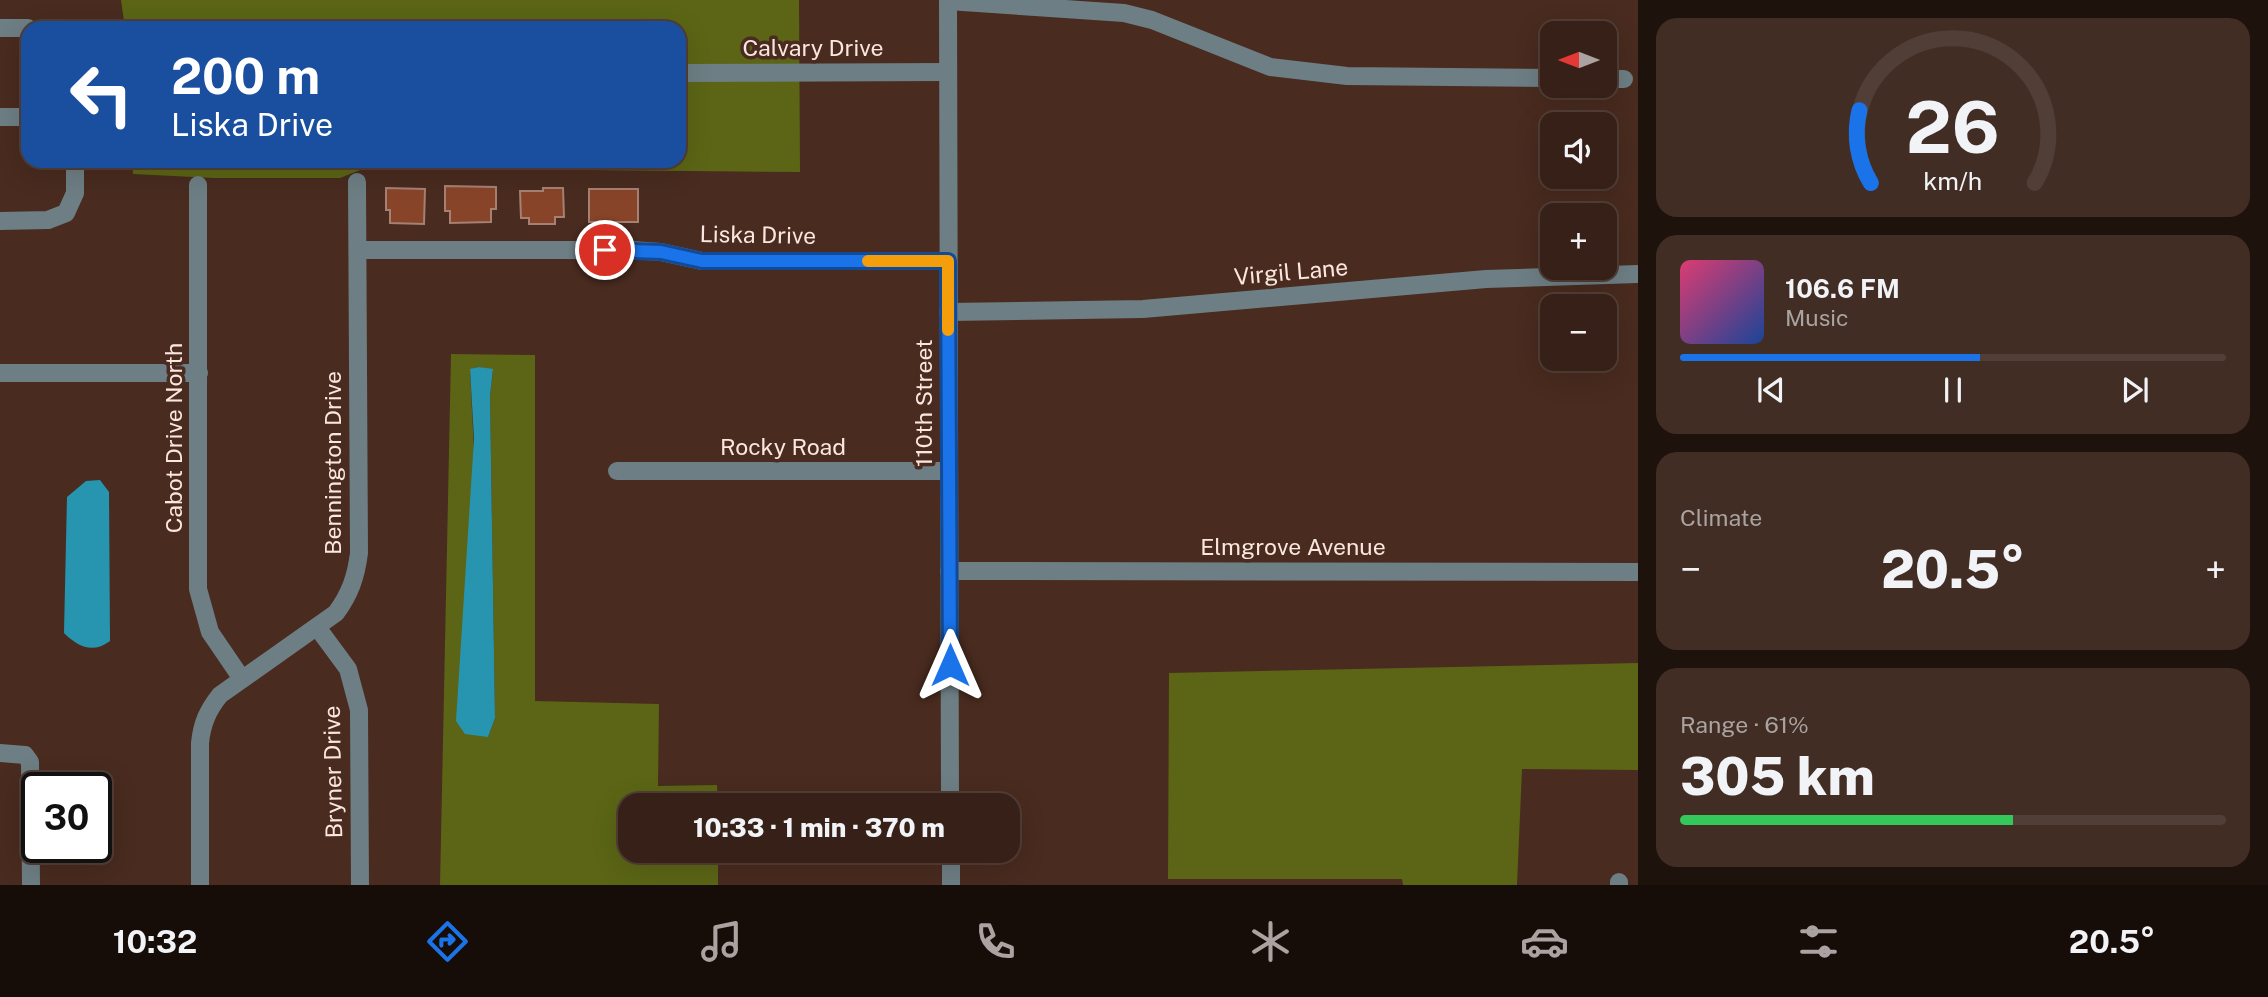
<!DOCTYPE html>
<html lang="en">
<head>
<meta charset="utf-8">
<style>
	:root { --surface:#372017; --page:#422d24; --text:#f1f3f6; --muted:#aaa3a1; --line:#513e36; --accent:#1a73e8 }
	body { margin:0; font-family:"Public Sans",sans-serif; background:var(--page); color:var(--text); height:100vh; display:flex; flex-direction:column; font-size:26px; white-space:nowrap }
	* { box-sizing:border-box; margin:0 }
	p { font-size:23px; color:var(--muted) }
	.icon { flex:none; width:38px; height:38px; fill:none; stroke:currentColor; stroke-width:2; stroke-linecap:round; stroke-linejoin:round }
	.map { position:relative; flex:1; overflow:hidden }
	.details { display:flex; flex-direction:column; gap:18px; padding:18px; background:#1e120d; width:630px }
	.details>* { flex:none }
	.banner { position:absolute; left:21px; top:21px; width:665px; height:147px; border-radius:21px; box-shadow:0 7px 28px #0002,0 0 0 2px var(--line); background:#1a4fa0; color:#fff; overflow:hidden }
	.needle { width:46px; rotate:270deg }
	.buttons { position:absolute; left:1540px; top:21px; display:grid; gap:14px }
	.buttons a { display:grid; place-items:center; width:77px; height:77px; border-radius:14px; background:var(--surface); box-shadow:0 7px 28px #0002,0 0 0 2px var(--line); font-size:35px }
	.speed { position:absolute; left:21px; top:772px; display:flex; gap:14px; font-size:35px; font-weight:700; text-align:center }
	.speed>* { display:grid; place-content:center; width:91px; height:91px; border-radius:50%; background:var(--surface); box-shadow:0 7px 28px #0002,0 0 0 2px var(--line); line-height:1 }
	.speed .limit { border:4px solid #111; border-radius:10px; background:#fff; color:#111 }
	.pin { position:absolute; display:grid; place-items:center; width:60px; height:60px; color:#fff; margin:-30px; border:4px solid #fff; border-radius:50%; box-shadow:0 2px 7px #0007 }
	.me { position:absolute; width:77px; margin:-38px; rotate:0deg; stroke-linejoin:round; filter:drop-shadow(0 0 5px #0008) }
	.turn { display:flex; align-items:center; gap:24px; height:147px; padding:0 35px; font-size:32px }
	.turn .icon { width:91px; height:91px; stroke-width:2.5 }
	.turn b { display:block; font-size:49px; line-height:60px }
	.big { font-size:52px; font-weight:800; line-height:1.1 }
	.details .widget { flex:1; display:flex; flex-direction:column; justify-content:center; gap:10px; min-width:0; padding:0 24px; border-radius:21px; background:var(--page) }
	.details .dial { align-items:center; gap:0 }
	.dial svg { height:182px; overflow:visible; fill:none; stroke:var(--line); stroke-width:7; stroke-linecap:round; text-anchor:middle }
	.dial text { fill:var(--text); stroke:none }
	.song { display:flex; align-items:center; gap:21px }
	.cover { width:84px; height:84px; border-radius:10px; background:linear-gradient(135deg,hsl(340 70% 55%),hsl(220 70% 35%)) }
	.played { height:7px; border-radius:4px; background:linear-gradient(90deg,var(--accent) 55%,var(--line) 55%) }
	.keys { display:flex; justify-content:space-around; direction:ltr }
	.heat { display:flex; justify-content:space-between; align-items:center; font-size:38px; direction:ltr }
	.charge { height:10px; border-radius:5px; background:linear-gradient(90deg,#34c759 61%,var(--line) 0) }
	.trip { position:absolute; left:618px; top:793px; width:402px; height:70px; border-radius:21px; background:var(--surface); box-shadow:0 7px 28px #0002,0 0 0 2px var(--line); font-weight:800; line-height:70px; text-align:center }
	.dock { display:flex; height:112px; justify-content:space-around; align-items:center; background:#160d09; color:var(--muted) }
	.dock .icon { width:49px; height:49px }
	.dock .current { color:var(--accent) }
	.dock b { font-size:32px; color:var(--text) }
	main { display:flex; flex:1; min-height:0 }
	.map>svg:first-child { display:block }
</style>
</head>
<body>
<main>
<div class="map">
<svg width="1638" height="885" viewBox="0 0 1638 885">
	<rect width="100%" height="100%" fill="#492b1f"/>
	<!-- forest -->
	<g fill="#5b6515" fill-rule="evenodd">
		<path d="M121 0H799L800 172 365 168 340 178H214L133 174 132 161H679V28H125Z"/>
		<path d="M451 354 535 355V701L659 704 658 786 717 785 718 805H630V850L718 851V885H440ZM479 367 493 370 490 396 495 718 488 737 470 370Z"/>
		<path d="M1638 663V770L1522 769 1517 885H1403L1402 879H1168L1169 673Z"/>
	</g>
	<!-- water -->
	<g fill="#2895b0">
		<path d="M479 367 493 369 490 396 495 718 488 737 465 734 456 721 474 439 470 369Z"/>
		<path d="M100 480 109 492 110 641C93 654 78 647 64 633L67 497 86 481Z"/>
	</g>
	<!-- building -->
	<g fill="#884429" stroke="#a58073" stroke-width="2">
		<path d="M445 186 496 187V209H491V222L450 223V211H445Z"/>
		<path d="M386 188 425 189 424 224 390 223V210H386Z"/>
		<path d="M543 188H563L564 217H555V224H529V218H521L520 191H543Z"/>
		<rect x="589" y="189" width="49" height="33"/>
	</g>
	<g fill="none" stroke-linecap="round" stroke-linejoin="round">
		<!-- minor -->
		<g stroke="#6d7e84" stroke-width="18">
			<path d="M948 0 950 805"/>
			<path d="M948 1 1124 13 1152 20 1270 67 1347 76 1552 78"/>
			<path d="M0 28H28"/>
			<path d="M679 73 948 72"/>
			<path d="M1605 79H1624"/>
			<path d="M0 117H28"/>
			<path d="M198 185V589L210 632 242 679"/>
			<path d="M0 221 48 220 66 213 75 193V161"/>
			<path d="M358 250H631L661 252 702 261H948"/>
			<path d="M948 312 1143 309 1486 279 1638 274"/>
			<path d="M0 373H199"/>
			<path d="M617 471H949"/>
			<path d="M949 571 1638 572"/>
			<path d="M317 627 348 669 359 710 360 885"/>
			<path d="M0 753 25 755 30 762 31 885"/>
			<path d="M951 850V885"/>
			<path d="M200 885V743C202 723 208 710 220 695L336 613C350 594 356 577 359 553L357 182"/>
			<path d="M1619 885V882"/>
		</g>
	</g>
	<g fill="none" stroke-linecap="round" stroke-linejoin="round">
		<defs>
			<path id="route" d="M605 250 661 252 702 261H948L950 665"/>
		</defs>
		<!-- route casing -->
		<use href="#route" stroke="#114b97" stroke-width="18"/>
		<!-- route -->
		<use href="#route" stroke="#1a73e8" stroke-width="12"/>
		<!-- slow -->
		<path stroke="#f59e0b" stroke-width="12" d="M868 261H948V330"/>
	</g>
	<g text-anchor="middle" stroke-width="7" stroke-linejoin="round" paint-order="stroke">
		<!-- street labels -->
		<g font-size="23" fill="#fbe7df" stroke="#492b1f">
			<text x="813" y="56">Calvary Drive</text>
			<text transform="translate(758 235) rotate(1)" y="8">Liska Drive</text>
			<text transform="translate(1291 272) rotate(-5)" y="8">Virgil Lane</text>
			<text transform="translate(924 403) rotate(-90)" y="8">110th Street</text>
			<text transform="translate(174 438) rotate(-90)" y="8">Cabot Drive North</text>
			<text x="783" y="455">Rocky Road</text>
			<text transform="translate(333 463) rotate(-90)" y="8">Bennington Drive</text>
			<text x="1293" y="555">Elmgrove Avenue</text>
			<text transform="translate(333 772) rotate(-91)" y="8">Bryner Drive</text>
		</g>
	</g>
</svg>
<div class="buttons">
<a><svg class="needle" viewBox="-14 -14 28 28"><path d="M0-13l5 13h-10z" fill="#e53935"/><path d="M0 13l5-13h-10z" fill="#aaa3a1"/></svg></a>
<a><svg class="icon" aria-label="sound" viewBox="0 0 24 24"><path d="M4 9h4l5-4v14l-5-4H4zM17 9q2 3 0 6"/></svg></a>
<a>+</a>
<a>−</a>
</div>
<div class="speed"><div class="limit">30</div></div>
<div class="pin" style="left:605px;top:250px;background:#d93025"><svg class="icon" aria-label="arrive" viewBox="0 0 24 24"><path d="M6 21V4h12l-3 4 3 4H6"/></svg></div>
<svg class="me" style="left:950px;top:665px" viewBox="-20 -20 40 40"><path d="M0-17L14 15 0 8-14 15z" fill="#1a73e8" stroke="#fff" stroke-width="4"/></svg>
<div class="trip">10:33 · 1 min · 370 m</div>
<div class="banner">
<div class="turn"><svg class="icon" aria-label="left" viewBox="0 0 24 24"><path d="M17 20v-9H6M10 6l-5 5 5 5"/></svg><div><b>200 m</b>Liska Drive</div></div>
</div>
</div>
<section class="details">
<div class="widget dial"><svg viewBox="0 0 100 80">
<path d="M14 69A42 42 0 1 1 86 69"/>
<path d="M14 69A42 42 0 0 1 9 37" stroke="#1a73e8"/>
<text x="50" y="56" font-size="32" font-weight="700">26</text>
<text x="50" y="72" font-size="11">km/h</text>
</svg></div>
<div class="widget">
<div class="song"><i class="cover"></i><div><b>106.6 FM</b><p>Music</p></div></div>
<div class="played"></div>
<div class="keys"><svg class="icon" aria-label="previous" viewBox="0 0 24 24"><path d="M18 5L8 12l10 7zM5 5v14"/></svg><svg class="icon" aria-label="pause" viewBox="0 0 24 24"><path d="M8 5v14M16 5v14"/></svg><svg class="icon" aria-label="next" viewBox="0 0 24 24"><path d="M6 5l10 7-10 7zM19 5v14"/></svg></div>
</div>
<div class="widget"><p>Climate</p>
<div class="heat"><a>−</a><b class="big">20.5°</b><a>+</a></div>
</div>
<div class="widget"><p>Range · 61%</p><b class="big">305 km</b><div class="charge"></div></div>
</section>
</main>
<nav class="dock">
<b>10:32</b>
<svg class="icon current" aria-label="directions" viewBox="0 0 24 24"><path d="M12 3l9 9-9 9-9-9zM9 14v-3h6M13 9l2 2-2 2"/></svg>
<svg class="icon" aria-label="music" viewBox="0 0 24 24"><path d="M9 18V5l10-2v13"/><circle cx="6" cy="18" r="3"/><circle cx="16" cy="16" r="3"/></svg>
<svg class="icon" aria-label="phone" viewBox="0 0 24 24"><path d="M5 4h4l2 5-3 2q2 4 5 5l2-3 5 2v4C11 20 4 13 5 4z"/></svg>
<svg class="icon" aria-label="climate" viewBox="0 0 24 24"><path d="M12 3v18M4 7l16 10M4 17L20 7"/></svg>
<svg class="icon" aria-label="car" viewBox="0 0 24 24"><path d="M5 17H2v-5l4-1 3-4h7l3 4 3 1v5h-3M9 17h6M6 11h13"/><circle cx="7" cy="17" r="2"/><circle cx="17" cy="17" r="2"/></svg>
<svg class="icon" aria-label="filters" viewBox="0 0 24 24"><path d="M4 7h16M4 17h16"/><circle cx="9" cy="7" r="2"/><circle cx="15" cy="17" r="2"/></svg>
<b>20.5°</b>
</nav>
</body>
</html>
